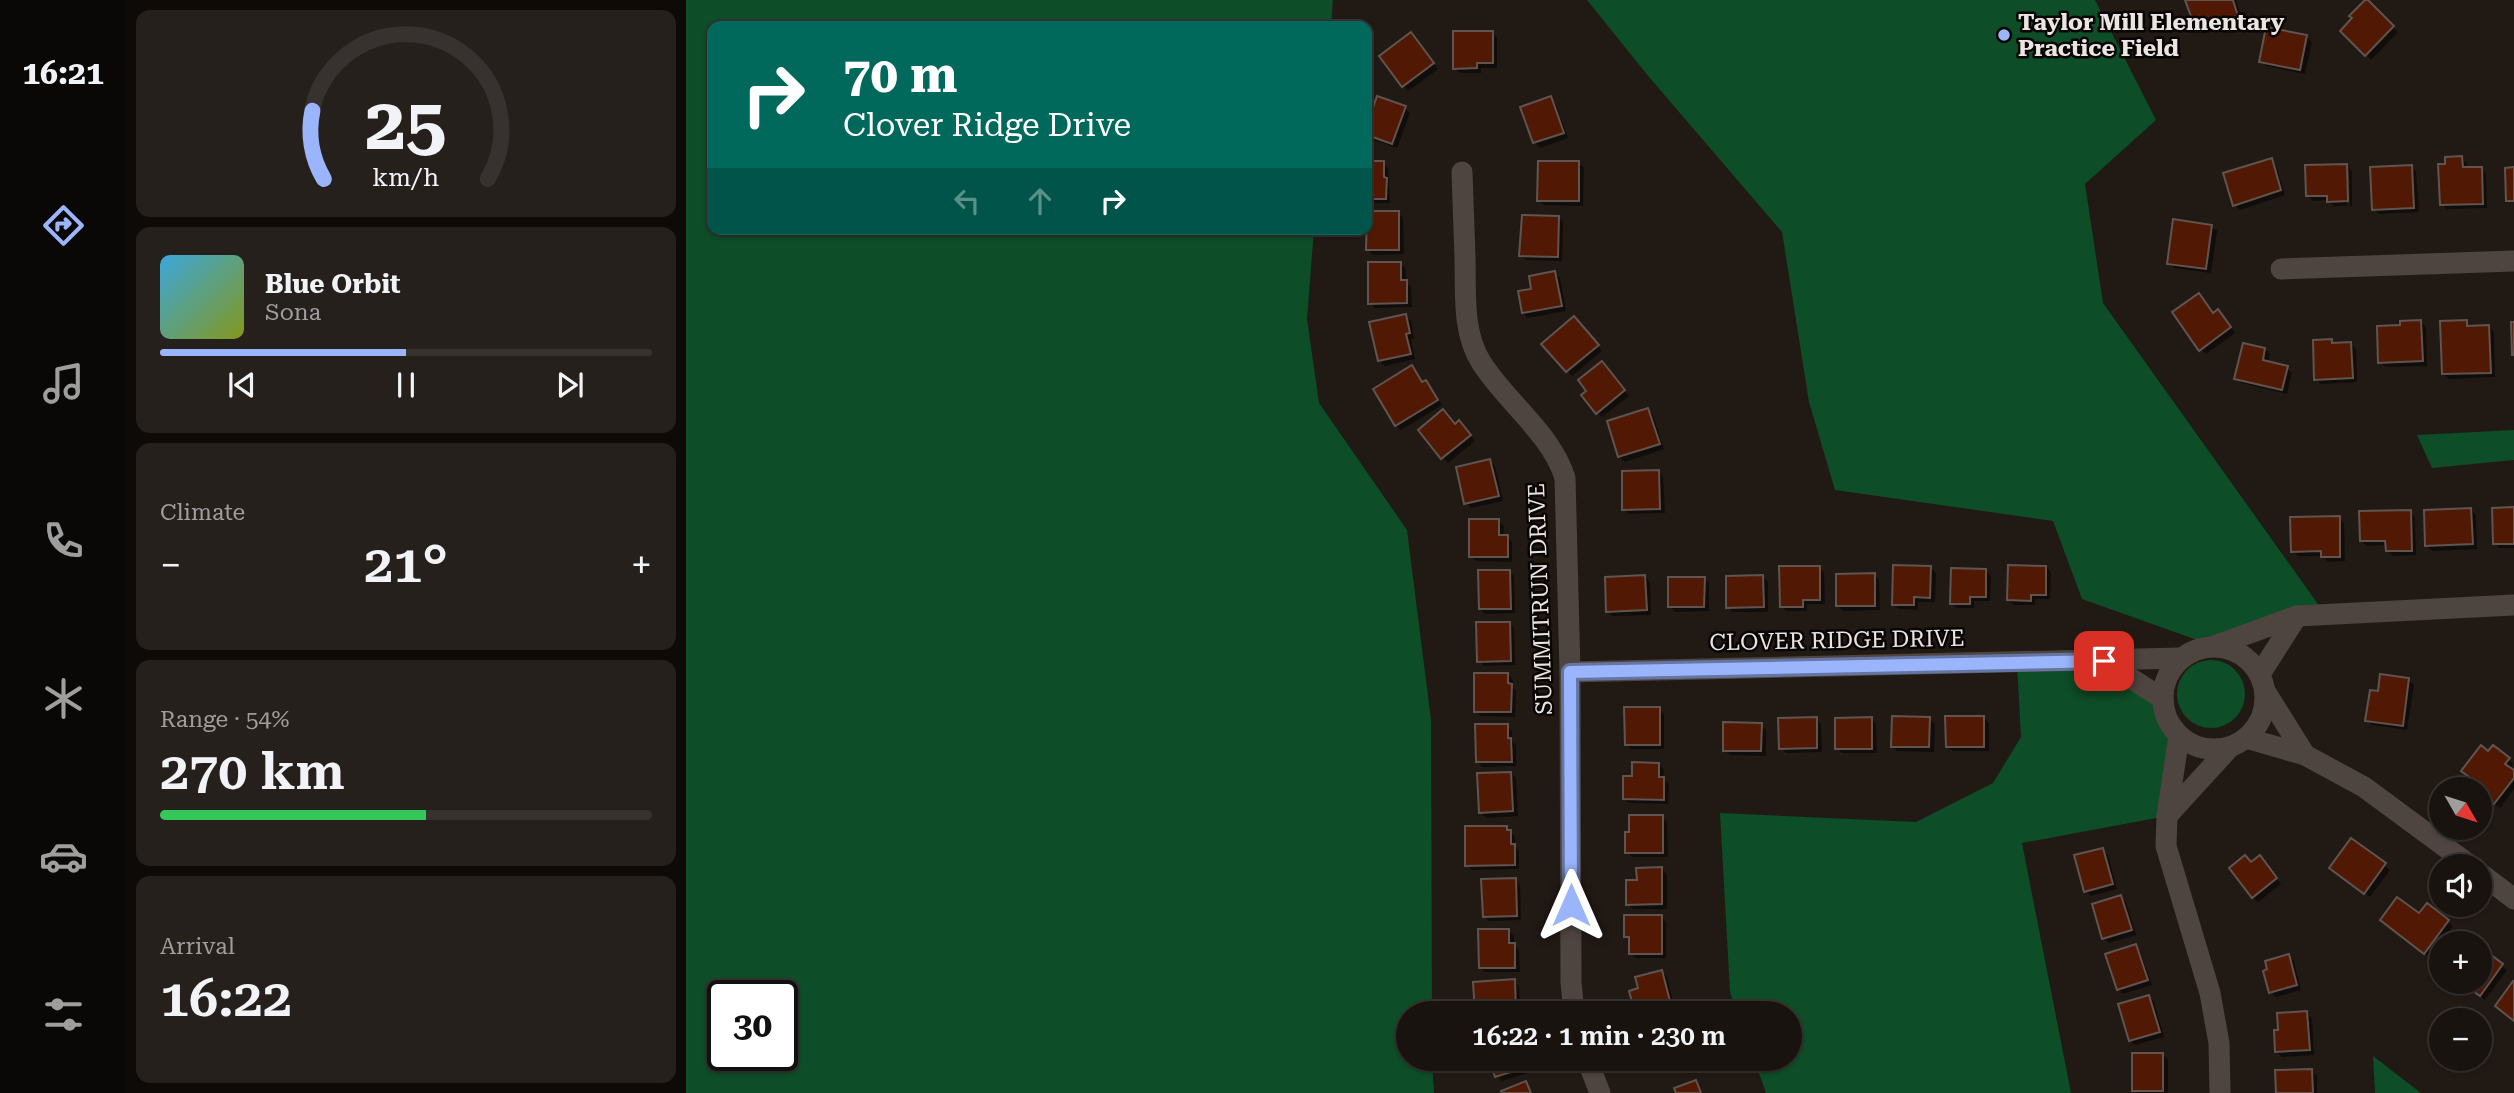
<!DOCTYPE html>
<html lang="en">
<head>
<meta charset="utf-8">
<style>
	:root { --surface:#19130f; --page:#26201d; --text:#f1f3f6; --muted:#9f9e9e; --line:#37322f; --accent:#9bb5fd }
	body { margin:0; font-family:"Roboto Serif",serif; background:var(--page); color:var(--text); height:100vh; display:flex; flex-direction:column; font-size:26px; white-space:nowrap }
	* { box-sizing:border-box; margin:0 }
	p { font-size:23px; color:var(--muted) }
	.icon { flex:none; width:38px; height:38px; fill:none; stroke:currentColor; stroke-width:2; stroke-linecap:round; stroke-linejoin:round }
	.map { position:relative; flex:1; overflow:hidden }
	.panel { display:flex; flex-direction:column; gap:10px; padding:10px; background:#0e0a08; width:560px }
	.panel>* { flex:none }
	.hud { position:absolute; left:21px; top:21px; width:665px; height:214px; border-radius:14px; box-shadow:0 2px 5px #0004,0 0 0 2px var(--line); background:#00695c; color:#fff; overflow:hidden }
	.needle { width:46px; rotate:129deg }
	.fabs { position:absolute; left:1743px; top:777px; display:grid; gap:14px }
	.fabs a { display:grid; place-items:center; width:63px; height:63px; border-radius:50%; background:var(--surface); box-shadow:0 2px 5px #0004,0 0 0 2px var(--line); font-size:35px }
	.speed { position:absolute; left:21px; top:980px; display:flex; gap:14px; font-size:35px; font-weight:700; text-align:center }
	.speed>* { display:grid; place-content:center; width:91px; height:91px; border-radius:50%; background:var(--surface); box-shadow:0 2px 5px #0004,0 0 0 2px var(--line); line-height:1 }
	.speed .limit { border:4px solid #111; border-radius:10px; background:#fff; color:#111 }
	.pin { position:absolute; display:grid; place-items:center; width:60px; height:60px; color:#fff; margin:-30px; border-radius:14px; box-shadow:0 4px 10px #0006 }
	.me { position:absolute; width:77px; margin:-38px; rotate:0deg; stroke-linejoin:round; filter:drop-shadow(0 0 5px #0008) }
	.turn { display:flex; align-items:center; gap:24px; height:147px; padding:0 21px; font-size:32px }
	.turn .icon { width:91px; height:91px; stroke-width:2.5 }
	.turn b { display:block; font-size:49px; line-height:60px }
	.lanes { display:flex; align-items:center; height:66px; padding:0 21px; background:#0003; justify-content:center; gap:35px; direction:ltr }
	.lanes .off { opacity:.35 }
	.big { font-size:52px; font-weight:600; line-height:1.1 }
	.panel .card { flex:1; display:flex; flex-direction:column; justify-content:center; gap:10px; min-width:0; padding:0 24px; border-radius:14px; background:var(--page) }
	.panel .dial { align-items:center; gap:0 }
	.dial svg { height:182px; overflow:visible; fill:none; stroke:var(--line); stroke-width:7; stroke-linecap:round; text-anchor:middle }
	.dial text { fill:var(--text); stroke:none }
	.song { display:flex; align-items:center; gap:21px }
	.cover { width:84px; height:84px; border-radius:10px; background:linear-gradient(135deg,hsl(200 70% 55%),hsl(70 70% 35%)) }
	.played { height:7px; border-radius:4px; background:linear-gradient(90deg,var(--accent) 50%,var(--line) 50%) }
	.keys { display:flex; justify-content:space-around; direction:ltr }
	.heat { display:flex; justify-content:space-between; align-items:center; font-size:38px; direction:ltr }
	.charge { height:10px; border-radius:5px; background:linear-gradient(90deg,#34c759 54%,var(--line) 0) }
	.trip { position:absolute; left:710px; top:1001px; width:406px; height:70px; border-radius:35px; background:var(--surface); box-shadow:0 2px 5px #0004,0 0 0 2px var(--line); font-weight:600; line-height:70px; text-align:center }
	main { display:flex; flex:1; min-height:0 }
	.tab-bar { display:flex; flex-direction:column; width:126px; justify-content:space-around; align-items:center; background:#0a0806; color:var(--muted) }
	.tab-bar .icon { width:49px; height:49px }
	.tab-bar .current { color:var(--accent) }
	.tab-bar b { font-size:32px; color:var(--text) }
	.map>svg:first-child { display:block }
</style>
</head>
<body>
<main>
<nav class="tab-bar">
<b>16:21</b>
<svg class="icon current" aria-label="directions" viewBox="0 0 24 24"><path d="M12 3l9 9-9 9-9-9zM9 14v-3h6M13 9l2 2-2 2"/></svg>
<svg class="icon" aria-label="music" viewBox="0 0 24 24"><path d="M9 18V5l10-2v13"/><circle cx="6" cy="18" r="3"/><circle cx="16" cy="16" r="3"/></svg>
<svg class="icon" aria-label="phone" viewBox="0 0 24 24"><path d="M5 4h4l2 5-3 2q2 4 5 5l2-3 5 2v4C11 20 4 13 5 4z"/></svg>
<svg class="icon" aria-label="climate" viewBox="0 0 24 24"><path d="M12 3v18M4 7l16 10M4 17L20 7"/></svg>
<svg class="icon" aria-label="car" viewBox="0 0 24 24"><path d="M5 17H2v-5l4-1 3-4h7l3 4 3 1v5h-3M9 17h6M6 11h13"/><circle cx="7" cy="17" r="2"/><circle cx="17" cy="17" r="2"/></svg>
<svg class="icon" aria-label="filters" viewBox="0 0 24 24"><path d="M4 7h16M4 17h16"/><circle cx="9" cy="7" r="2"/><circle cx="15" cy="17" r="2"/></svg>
</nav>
<section class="panel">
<div class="card dial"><svg viewBox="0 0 100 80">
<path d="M14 69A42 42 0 1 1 86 69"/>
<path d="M14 69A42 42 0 0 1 9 39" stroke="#9bb5fd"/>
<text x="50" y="56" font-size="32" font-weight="700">25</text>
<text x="50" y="72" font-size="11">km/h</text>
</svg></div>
<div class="card">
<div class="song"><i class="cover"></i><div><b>Blue Orbit</b><p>Sona</p></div></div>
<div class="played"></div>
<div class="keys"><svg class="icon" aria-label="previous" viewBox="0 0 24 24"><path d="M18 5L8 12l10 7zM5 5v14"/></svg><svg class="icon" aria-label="pause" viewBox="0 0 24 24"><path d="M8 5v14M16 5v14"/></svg><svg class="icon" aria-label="next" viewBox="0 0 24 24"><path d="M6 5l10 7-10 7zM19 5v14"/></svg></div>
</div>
<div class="card"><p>Climate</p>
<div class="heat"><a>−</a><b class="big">21°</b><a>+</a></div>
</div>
<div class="card"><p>Range · 54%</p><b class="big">270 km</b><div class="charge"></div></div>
<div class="card"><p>Arrival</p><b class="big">16:22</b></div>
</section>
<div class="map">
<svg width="1828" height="1093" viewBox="0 0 1828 1093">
	<rect width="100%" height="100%" fill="#211914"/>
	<!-- green -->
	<g fill="#0d4d27" fill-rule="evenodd">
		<path d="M0 0H647L645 26H26V229H628L621 319 633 403 721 530 745 720 746 1013H723V1059H746L748 1093H0ZM37 996H96V1055H37Z"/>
		<path d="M901 0H1409L1470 120 1399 184 1417 303 1639 614 1528 646 1396 599 1367 521 1149 490 1123 402 1096 232 963 77Z"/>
		<path d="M1828 430V460L1746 468 1731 435Z"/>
		<circle cx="1525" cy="694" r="34"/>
		<path d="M1418 661 1477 699 1480 716 1493 736 1481 816 1336 843 1385 1093H1080L1068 1059H1104V1013H1051L1044 992 1034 813 1230 822 1307 783 1335 737 1331 663Z"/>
		<path d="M1687 1056 1735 1093H1689Z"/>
	</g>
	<!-- shadow -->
	<g fill="#0007">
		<path d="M1501 0H1550L1556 21 1517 34 1512 29Z"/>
		<path d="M1680 1 1712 32 1685 60 1656 31Z"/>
		<path d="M806 32 811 38V68H795V73H774L769 68Z"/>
		<path d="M1620 36 1626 42 1619 74 1580 66 1575 61Z"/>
		<path d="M730 39 752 69 722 91 695 57Z"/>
		<path d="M692 98 719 108 724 113 711 148 685 139 681 135Z"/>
		<path d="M864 98 869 103 882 138 854 148 849 142 837 108Z"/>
		<path d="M1775 158 1781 163V169H1795L1800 174 1801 208 1761 209 1755 204 1761 165Z"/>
		<path d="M1585 160 1590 165 1599 195 1554 210 1549 205Z"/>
		<path d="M681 163H697L702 168 704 203H681Z"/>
		<path d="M893 163 898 168 897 206 858 205 853 200Z"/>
		<path d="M1661 166 1666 171V206H1664L1663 169H1660L1661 206H1648L1642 200 1627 201 1622 196Z"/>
		<path d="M1725 166 1730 171 1733 212 1693 214 1688 209Z"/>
		<path d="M712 212 717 218 718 254 687 255 682 250Z"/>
		<path d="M872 217 877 222 876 261 840 260 835 255Z"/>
		<path d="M1525 226 1531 231 1525 273 1488 268 1483 263Z"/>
		<path d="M714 264 720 269V281L725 287 726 307 689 308 684 303Z"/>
		<path d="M869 273 874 278 880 311 842 318 837 313 847 290Z"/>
		<path d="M1518 300 1528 314 1537 316 1549 333 1520 354 1515 349Z"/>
		<path d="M719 316 725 321 728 338 725 339 729 359 699 366 693 361Z"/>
		<path d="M1735 322 1740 327 1741 366 1699 367 1694 362 1716 327Z"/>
		<path d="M1780 322 1785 328 1803 327 1808 332 1809 377 1763 379 1757 373Z"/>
		<path d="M892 323 916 351 886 376 858 344Z"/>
		<path d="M1645 341 1649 344H1665L1670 349 1671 382 1635 384 1630 379Z"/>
		<path d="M1579 349 1584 354 1582 363 1601 368 1606 373 1601 394 1555 383 1550 378Z"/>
		<path d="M726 367 738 383 740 382 745 387 756 405 715 430 710 425Z"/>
		<path d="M921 368 943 396 916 417 911 412Z"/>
		<path d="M962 410 967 415 978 449 939 462 934 457 923 422Z"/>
		<path d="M769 425 778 427 789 441 762 463 734 431Z"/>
		<path d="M804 461 809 466 817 501 785 508 780 503Z"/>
		<path d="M972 471 977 477 979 513 943 514 938 509Z"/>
		<path d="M1828 509V548H1813L1808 543Z"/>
		<path d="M1785 510 1790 515 1791 549 1746 551 1741 546Z"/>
		<path d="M1724 512 1729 517 1730 555 1707 556 1701 551V545L1681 546 1676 541Z"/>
		<path d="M1653 518 1658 523 1659 561 1642 562 1636 556H1612L1607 551Z"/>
		<path d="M812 521 818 526 817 537H821L826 542V562L790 561 784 556Z"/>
		<path d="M1133 567 1138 573 1139 604H1121V611H1100L1095 606Z"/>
		<path d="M1360 567 1365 572 1364 599H1349V605H1328L1323 600Z"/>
		<path d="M1245 568 1250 573 1249 602H1232V610L1213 609 1208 604Z"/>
		<path d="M1299 570 1305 576 1304 601H1288V608H1271L1266 603Z"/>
		<path d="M823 571 828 576 829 613 799 614 794 609Z"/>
		<path d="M1188 575 1193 580 1194 610 1157 611 1152 606Z"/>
		<path d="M959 577 964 582 965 615 927 616 922 611Z"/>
		<path d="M1077 577 1082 582V612H1047L1042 607Z"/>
		<path d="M1018 578 1023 583V611L989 612 984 606Z"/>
		<path d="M823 623 828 628 829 665 798 666 793 661Z"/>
		<path d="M822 675 827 680 826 687 830 691 829 717 795 716 790 711Z"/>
		<path d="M1722 680 1728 685 1721 730 1686 725 1681 720 1694 693Z"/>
		<path d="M973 709 978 714V749H945L940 744Z"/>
		<path d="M1298 718 1303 723V751H1267L1261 746Z"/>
		<path d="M1130 719 1135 724 1136 752 1100 753 1095 748Z"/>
		<path d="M1185 719 1190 724 1191 753H1156L1151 748Z"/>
		<path d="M1244 719 1249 724 1248 752 1211 751 1206 746Z"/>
		<path d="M1075 725 1080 730V756L1044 755 1038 750Z"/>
		<path d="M821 726 826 731V741L830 745V766L796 767 791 761Z"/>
		<path d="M1803 753 1822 759 1827 764 1824 769 1828 773V789L1814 808 1794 792Z"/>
		<path d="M973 764 978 770 977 779 983 784 982 804 943 803 938 798 948 778Z"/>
		<path d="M825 773 830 778 832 816 800 818 795 813Z"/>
		<path d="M976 817 981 822 982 857H946L941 852Z"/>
		<path d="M820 827 829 837V847L833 851V869L786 870 781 865Z"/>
		<path d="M1665 840 1704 870 1684 897 1650 873Z"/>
		<path d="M1417 850 1422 855 1431 889 1405 896 1400 891Z"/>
		<path d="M1578 863 1595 884 1572 902 1567 897 1565 864Z"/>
		<path d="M975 869 981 874V909H947L942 904 952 882Z"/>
		<path d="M829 880 834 885 835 920 803 921 798 916Z"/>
		<path d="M1435 897 1440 902 1450 935 1423 943 1418 938Z"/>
		<path d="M1741 905 1767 926 1744 957 1701 925 1733 916Z"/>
		<path d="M975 917 980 922V958H950L945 953V941L940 936Z"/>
		<path d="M823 931 828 936V944L833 950 834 972H799L794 967Z"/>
		<path d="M1449 946 1454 951 1466 985 1437 994 1432 989Z"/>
		<path d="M1795 950 1821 970 1799 1000 1775 982H1794Z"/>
		<path d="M1603 956 1608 961 1615 990 1590 997 1585 992Z"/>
		<path d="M976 971 981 977 989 1010 975 1013H951L945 992 954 989Z"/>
		<path d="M828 981 833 986 834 1013H790L789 983Z"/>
		<path d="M1463 997 1468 1002 1478 1037 1449 1045 1444 1040Z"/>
		<path d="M1621 1013 1626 1018 1628 1055 1596 1057 1591 1052Z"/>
		<path d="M1477 1054 1482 1060V1093H1451L1448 1090Z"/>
		<path d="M805 1059H844L848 1071 816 1081 811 1076Z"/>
		<path d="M964 1059H1010L972 1072Z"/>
		<path d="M1625 1071 1631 1076V1093H1592Z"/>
	</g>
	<!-- building -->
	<g fill="#511904" stroke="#5f5450" stroke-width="2">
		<path d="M1499 0H1547L1552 16 1510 30Z"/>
		<path d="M1679 0H1682L1708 26 1679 56 1654 31 1666 18 1663 16Z"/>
		<path d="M1580 27 1621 35 1614 70 1573 62Z"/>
		<path d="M767 31H807V63H791V68L767 69Z"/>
		<path d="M725 32 748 63 716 87 693 56Z"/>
		<path d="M691 96 720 106 706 144 681 135V125Z"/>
		<path d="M865 96 878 133 847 143 834 107Z"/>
		<path d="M1776 156 1777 167H1796L1797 204 1754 205 1752 164H1759V157Z"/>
		<path d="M1586 158 1595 190 1547 206 1537 173Z"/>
		<path d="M681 161H698V177L701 178 700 199H681Z"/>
		<path d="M852 161H893V201H851Z"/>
		<path d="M1661 164 1662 201 1641 202V196H1620L1619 165Z"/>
		<path d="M1726 165 1728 208 1686 210 1684 167Z"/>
		<path d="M1828 167V201H1820L1819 168Z"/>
		<path d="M681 211H713V250H680Z"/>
		<path d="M836 215 873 216 872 257 833 256Z"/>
		<path d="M1487 219 1526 225 1520 269 1481 264Z"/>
		<path d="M682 262H715V280H721V303L682 304Z"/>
		<path d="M869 271 876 306 836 313 832 291 845 289 843 276Z"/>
		<path d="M1513 293 1527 313 1532 309 1545 327 1513 351 1486 312Z"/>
		<path d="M720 314 724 333 720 334 725 354 692 361 683 322Z"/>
		<path d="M888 316 913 345 880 372 855 344Z"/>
		<path d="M1735 320 1737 361 1692 363 1691 326 1714 325V321Z"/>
		<path d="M1781 320V326L1803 325 1805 373 1756 374 1754 321Z"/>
		<path d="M1825 322H1828V355H1826Z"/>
		<path d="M1646 339V343L1665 342 1667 378 1628 380 1627 340Z"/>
		<path d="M1557 343 1579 348 1577 360 1602 366 1596 390 1548 379Z"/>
		<path d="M916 361 939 390 910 414 895 395 900 391 892 380Z"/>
		<path d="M726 365 736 382 740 380 752 400 709 426 687 389Z"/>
		<path d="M962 408 974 444 932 457 921 421Z"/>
		<path d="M757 409 769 424 773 420 785 435 755 459 732 430Z"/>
		<path d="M804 459 813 496 778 504 770 467Z"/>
		<path d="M973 470 974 509 936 510V471Z"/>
		<path d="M1828 507V544H1807L1806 508Z"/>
		<path d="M1785 508 1787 544 1739 546 1738 510Z"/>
		<path d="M1725 510 1726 551H1700L1699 541H1674L1673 511Z"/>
		<path d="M1654 516V557H1635V551L1605 552 1604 517Z"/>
		<path d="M783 519H813V535H822V557H783Z"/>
		<path d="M1207 565 1245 566 1244 598 1228 597V605H1206Z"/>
		<path d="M1322 565 1360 566V595H1345V601L1321 600Z"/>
		<path d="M1093 566H1134V600H1117V607H1094Z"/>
		<path d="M1265 568 1300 569V597H1284V604H1264Z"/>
		<path d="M792 570H824L825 609H793Z"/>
		<path d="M1189 573V606H1150V574Z"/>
		<path d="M959 575 961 610 920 612 919 577Z"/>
		<path d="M1077 575 1078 607 1040 608V576Z"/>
		<path d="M982 577H1019L1018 607H982Z"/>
		<path d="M790 622H824L825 661 791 662Z"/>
		<path d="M788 673H822V683L826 684 825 712H788Z"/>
		<path d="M1694 674 1723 678 1717 726 1679 721 1684 690 1692 691Z"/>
		<path d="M938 707H974V745H939Z"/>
		<path d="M1206 716 1244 717 1243 747H1205Z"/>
		<path d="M1259 716H1298V747H1260Z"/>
		<path d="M1131 717V748L1093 749 1092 718Z"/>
		<path d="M1186 717V749H1149V718Z"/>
		<path d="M1037 722 1076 723 1075 751H1037Z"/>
		<path d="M789 724H822V738H825L826 762H790Z"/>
		<path d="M1795 745 1802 751 1807 745 1824 758 1819 764 1828 770V778L1808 804 1794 794V789H1791L1794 785 1775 771Z"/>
		<path d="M946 762 973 763V777H978V800L937 799V776H946Z"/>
		<path d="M825 772 827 811 793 813 791 773Z"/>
		<path d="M943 815H977V853H939V832H943Z"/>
		<path d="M779 826H821V830H825V844H829V865L779 866Z"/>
		<path d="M1665 838 1700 863 1678 894 1643 868Z"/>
		<path d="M1417 848 1427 884 1398 892 1388 855Z"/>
		<path d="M1559 855 1565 862 1574 855 1591 878 1566 898 1543 868Z"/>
		<path d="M976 867V904L940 905V880H951L950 868Z"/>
		<path d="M830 878 831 916 797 917 795 879Z"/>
		<path d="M1435 895 1446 930 1416 939 1406 904Z"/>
		<path d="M1711 897 1733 913 1741 903 1763 920 1738 954 1694 920Z"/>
		<path d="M938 915H976V954H943V937H938Z"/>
		<path d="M792 929H823V943H829V968H793Z"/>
		<path d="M1450 944 1462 980 1431 990 1419 954Z"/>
		<path d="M1795 947 1817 964 1794 996 1774 982H1794Z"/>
		<path d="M1603 954 1611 985 1583 993 1577 971 1581 969 1579 961Z"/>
		<path d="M976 970 985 1005 949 1013 943 991 952 988 949 977Z"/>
		<path d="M829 979 830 1013H789L787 982Z"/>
		<path d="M1827 981 1828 982V1021L1809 1006Z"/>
		<path d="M1463 995 1474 1032 1443 1041 1432 1004Z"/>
		<path d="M1621 1011 1624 1050 1589 1052 1588 1030H1592L1591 1013Z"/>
		<rect x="1446" y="1053" width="31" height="38"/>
		<path d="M803 1059H841L844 1066 809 1077Z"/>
		<path d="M962 1059H992L966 1068Z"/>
		<path d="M1626 1069 1627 1093H1590L1589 1070Z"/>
		<path d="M1010 1080 1015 1093H990L988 1088Z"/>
		<path d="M840 1081 845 1093H816L815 1091Z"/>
	</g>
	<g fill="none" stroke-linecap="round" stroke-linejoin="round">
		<!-- street -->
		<g stroke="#4f4540" stroke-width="21">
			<path d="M776 172C777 200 778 229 779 258 780 292 776 332 795 362 820 402 865 433 879 478L884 672 885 982 888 1013"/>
			<path d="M1595 269 1828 261"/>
			<path d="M1528 646 1611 616 1828 605"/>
			<circle cx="1528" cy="698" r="51"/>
			<path d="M1418 661 1477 699"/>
			<path d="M884 672 1495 658"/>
			<path d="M1574 674 1611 616"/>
			<path d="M1579 691 1619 755"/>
			<path d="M1493 736 1481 816 1480 846 1524 993 1533 1043 1534 1093"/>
			<path d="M1560 738 1619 755 1678 787 1785 866"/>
			<path d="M1481 816 1544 747"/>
			<path d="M1794 873 1828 899"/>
			<path d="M901 1059 914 1093"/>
		</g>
	</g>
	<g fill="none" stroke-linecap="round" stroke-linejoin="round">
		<defs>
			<path id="route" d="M885 905 884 672 1418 661"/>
		</defs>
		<!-- route casing -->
		<use href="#route" stroke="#6576a4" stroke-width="18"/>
		<!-- route -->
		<use href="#route" stroke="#9bb5fd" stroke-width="12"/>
	</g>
	<!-- markers -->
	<circle fill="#9bb5fd" stroke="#080504" stroke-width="2.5" cx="1318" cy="35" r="7"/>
	<g text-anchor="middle" stroke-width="5" stroke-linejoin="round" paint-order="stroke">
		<!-- poi labels -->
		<g font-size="23" font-weight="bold" fill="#ebe5e2" stroke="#080504" text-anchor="start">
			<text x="1332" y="30">Taylor Mill Elementary<tspan x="1332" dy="26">Practice Field</tspan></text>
		</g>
		<!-- street labels -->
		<g font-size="23" fill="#ebe5e2" stroke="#080504">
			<text transform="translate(854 599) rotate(-92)" y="8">SUMMITRUN DRIVE</text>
			<text transform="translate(1151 640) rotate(-1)" y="8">CLOVER RIDGE DRIVE</text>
		</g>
	</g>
</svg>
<div class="fabs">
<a><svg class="needle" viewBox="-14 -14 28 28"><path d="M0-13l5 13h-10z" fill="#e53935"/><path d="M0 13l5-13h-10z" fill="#9f9e9e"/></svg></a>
<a><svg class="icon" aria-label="sound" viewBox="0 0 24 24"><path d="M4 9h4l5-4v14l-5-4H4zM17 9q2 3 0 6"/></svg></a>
<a>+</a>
<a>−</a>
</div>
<div class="speed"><div class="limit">30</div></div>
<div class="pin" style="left:1418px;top:661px;background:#d93025"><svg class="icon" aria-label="arrive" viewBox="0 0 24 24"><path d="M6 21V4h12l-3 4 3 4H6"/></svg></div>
<svg class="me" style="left:885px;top:905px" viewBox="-20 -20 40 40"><path d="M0-17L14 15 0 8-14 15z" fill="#9bb5fd" stroke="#fff" stroke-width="4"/></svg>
<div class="trip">16:22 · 1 min · 230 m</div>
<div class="hud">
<div class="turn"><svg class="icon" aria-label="right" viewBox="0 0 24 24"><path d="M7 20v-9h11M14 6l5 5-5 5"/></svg><div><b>70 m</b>Clover Ridge Drive</div></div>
<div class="lanes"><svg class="icon off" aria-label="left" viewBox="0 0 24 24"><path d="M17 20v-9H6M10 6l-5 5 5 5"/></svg><svg class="icon off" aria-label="ahead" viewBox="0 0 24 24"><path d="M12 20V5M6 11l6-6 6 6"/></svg><svg class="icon" aria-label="right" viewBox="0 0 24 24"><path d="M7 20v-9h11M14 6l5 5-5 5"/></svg></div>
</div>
</div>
</main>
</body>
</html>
